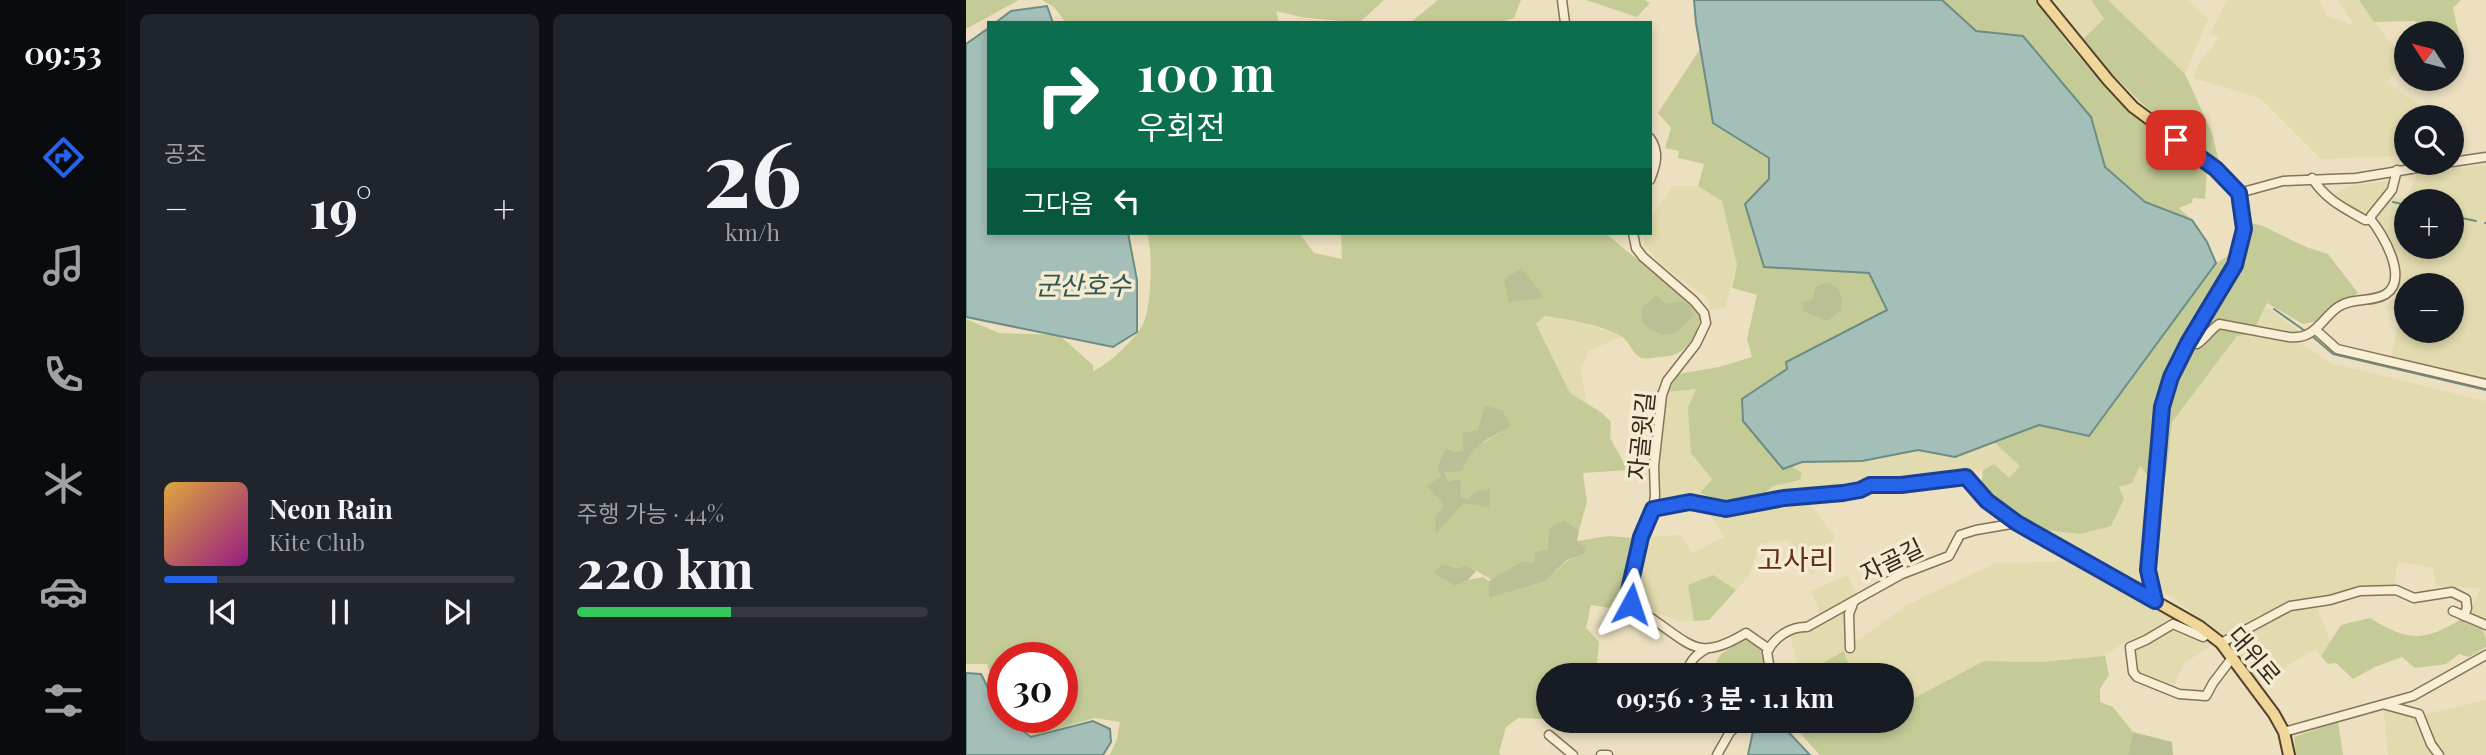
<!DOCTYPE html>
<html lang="ko">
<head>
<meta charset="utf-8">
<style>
	:root { --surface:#171b24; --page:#20242c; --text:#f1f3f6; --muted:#9ea1a6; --line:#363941; --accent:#2563eb }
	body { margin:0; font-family:"Playfair Display","Noto Sans KR",serif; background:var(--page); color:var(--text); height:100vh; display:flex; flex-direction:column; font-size:26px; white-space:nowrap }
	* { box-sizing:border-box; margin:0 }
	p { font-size:23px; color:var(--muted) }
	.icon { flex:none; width:38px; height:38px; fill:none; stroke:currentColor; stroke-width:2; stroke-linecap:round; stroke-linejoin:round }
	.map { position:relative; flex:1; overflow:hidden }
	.drawer { display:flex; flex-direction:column; gap:14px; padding:14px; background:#0d0f14; width:840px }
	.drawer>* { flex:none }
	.banner { position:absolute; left:21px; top:21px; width:665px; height:214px; border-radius:0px; box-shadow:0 4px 10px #0003; background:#0b6e4f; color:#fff; overflow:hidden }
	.needle { width:46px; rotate:306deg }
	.buttons { position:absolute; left:1428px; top:21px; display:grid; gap:14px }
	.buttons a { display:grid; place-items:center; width:70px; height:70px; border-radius:50%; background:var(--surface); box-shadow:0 4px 10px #0003; font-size:35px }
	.speed { position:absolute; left:21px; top:642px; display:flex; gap:14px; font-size:35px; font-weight:700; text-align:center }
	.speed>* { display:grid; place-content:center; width:91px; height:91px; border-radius:50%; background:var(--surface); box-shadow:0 4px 10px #0003; line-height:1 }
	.speed .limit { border:10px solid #d22; background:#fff; color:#111 }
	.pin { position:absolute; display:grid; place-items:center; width:60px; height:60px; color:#fff; margin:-30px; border-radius:14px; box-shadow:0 4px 10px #0006 }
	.me { position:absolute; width:77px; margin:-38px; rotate:5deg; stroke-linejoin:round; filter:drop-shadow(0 0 5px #0008) }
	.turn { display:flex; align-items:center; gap:24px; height:147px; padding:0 35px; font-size:32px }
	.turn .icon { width:91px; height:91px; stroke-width:2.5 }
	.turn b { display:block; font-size:49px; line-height:60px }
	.then { display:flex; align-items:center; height:66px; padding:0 35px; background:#0003; gap:14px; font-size:26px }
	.big { font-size:52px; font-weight:700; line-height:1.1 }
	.drawer .widget { flex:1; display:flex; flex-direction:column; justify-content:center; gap:10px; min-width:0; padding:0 24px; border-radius:10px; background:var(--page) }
	.drawer .dial { align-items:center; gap:0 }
	.dial b { font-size:91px; line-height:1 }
	.song { display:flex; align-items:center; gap:21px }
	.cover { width:84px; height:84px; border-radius:10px; background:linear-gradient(135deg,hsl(40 70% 55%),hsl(310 70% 35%)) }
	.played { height:7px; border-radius:4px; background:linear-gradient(90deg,var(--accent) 15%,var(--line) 15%) }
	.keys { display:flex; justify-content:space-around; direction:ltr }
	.heat { display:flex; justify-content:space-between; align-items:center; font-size:38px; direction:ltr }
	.charge { height:10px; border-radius:5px; background:linear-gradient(90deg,#34c759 44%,var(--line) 0) }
	.drawer .tiles { flex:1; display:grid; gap:14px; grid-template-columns:repeat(2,1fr) }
	.trip { position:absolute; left:570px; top:663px; width:378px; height:70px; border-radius:35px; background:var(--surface); box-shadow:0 4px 10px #0003; font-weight:700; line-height:70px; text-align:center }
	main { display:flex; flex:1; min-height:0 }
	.menu { display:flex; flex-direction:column; width:126px; justify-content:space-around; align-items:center; background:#090b0e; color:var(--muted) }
	.menu .icon { width:49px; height:49px }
	.menu .selected { color:var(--accent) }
	.menu b { font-size:32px; color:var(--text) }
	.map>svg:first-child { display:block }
</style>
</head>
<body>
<main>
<nav class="menu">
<b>09:53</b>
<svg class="icon selected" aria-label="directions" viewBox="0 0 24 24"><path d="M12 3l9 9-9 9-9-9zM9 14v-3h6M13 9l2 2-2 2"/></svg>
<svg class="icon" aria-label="music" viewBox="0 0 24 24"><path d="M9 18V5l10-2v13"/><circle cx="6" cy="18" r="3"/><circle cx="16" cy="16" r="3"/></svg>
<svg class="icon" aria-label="phone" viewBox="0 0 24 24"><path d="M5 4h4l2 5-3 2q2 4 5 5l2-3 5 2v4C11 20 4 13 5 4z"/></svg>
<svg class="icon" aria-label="climate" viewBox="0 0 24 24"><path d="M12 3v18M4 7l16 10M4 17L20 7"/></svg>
<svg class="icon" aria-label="car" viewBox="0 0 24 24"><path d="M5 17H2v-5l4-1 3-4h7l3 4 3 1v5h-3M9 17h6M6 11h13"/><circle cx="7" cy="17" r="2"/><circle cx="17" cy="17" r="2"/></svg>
<svg class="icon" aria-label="filters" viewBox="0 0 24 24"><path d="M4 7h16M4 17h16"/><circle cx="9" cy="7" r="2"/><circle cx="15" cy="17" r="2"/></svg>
</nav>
<section class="drawer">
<div class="tiles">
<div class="widget"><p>공조</p>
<div class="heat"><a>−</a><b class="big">19°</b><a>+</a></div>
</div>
<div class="widget dial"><b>26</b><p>km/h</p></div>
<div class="widget">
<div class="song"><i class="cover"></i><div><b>Neon Rain</b><p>Kite Club</p></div></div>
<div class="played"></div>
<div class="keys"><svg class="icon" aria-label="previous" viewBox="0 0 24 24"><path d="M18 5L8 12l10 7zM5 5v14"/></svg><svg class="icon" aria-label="pause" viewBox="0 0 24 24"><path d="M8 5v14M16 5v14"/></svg><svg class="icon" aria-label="next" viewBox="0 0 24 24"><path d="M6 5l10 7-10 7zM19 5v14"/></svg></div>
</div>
<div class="widget"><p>주행 가능 · 44%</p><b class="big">220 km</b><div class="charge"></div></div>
</div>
</section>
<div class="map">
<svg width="1520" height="755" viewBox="0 0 1520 755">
	<rect width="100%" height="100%" fill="#ede0c1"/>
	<!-- farmland -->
	<g fill="#e2dbaf" fill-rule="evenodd">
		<path d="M1085 0H1125L1138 19 1115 41Z"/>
		<path d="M1142 0H1223L1242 19 1219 74Z"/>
		<path d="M1261 0H1353L1361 16 1388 25 1372 0H1393L1408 22 1440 60 1421 82 1472 117H1440V156L1355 159 1294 98 1227 78 1233 63 1253 38 1244 34Z"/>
		<path d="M1520 165V379L1425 356 1435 313 1417 308 1427 298 1434 265 1423 238 1411 219 1424 197 1442 199 1451 172ZM1440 201H1486V247H1440ZM1440 285H1486V331H1440Z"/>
		<path d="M1428 180 1422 189 1399 213 1364 196 1384 186Z"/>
		<path d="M707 186H732L756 201 771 265 759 308 744 310 742 299 695 264 678 244V233H684V219Z"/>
		<path d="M1300 306 1334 332 1330 334 1290 327Z"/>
		<path d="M579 316 610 321 656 336 623 351 615 369 620 403 604 393 570 324Z"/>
		<path d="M1286 334 1338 345 1364 363 1520 401V639L1516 629 1499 622 1514 589 1470 586 1467 568 1432 562 1428 585 1325 600 1259 636 1195 590 1190 565 1206 422 1271 336Z"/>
		<path d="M730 389 746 479 734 493 713 501 694 502V457L702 392Z"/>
		<path d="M1028 442 1054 466 1043 478 1028 464 1017 470 995 474 912 478 883 487 792 498 807 486 834 480 835 473 825 466 836 462 896 461 952 450 989 457Z"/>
		<path d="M1174 466 1183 477 1177 568 1183 593 1079 530 1114 534Z"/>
		<path d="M841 501 869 536 846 575 821 540 795 543 783 576 770 590 747 575 723 585 728 621 716 622 679 608 669 600 680 537 714 535 727 553 758 537 743 513Z"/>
		<path d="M1111 561 1205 616 1183 634 1158 642 1139 656 1074 662 1018 661 936 706V676L886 675 877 651 834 675 824 635 843 631 879 611 878 650 941 605 1029 563Z"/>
		<path d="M881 575 892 596 855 616 845 591Z"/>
		<path d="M1351 607 1365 642 1355 656 1349 649 1293 684 1264 642 1324 611Z"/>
		<path d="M1207 628 1247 644 1219 663 1207 687 1172 673 1169 649Z"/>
		<path d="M1520 700V755H1479L1468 741 1459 714Z"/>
		<path d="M1417 707 1451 719 1460 747 1468 755H1422Z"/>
	</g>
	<!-- green -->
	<g fill="#c4cb96" fill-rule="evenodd">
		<path d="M0 0H53L0 29Z"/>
		<path d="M76 0H418L393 23 335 17 310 11 313 23H100L88 7Z"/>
		<path d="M472 0H555L548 18 532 23H444Z"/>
		<path d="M620 0H678L684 3 671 17Z"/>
		<path d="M976 0H1069L1104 46 1157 106 1241 169 1239 199 1227 198 1226 203 1213 208 1226 220 1179 202 1138 167 1125 117 1057 36 1010 31Z"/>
		<path d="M1125 0H1142L1219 74 1246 133 1253 162C1200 131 1157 86 1115 41L1138 19Z"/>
		<path d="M1393 0H1495L1487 8 1494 39 1486 51V33H1462L1449 21 1408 22Z"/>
		<path d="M734 49 747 123 803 158V179L903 273 921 310 821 362V369L776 399 777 421 817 469 825 466 836 473 834 480 807 486 792 498 762 504 734 493 746 479 725 453 722 408 730 389 702 392 712 374 753 367 786 357 781 339 791 295 766 288 771 265 756 201 732 186 738 164 712 158 713 151 699 148 705 128 692 113Z"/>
		<path d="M1285 223 1297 226 1340 247 1362 254 1392 293 1351 321 1337 324 1301 303 1286 334 1271 336 1206 422 1200 476H1194L1206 388 1237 327 1271 273Z"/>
		<path d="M181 233H333L348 253 376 259 375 233H639L711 292 735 316C729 340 719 357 693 357 688 358 681 359 676 358 666 355 663 339 653 335 631 324 604 320 579 316L570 324 604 393 636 413 645 422 644 438 662 470 617 473 621 502 613 530 598 520 582 549 568 563 557 561 526 580 501 565 490 586 502 580 517 577 523 581V598L578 582 602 560 618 554 611 541 642 536 670 538 658 588 643 608 625 605 620 628 633 642 630 675 583 676V719L552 718 540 727 533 753 535 755H144L151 739 154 722 129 718 66 736 45 718H96V658H37V710L21 664H0V319L33 333 93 335 127 365V371C142 365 168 340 176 326 186 310 187 250 181 233ZM544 426 509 448 479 471 482 482 493 478 495 497 502 499 508 495 497 503 462 486 475 476 480 448 489 452 497 450 512 430Z"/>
		<path d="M1269 252 1208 358 1188 414 1183 477 1174 466 1166 483 1153 487 1158 499 1145 526 1114 534 1079 530 1053 519 1015 486 1017 470 1028 464 1043 478 1054 466 1028 442 1073 425 1123 436 1250 263Z"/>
		<path d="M747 575 770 590 743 620 728 621 722 585Z"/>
		<path d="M1404 618C1441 641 1457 642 1494 620L1516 629 1520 639V647L1503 657 1493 654 1480 664 1449 668 1436 657 1409 667 1387 679 1370 663 1362 664 1355 656 1375 625Z"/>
		<path d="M780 638 794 643 800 675 742 676 755 654Z"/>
		<path d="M878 651 886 675H834Z"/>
		<path d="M1139 656 1143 675 1134 689V702L1147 707 1167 732 1162 755H854L823 721H936V706L939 703 1018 661 1074 662Z"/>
		<path d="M1372 722 1377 755H1330L1328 737Z"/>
	</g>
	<!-- cemetery -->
	<g fill="#babf95">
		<path d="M555 268 574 291 577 298 543 302 538 280Z"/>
		<path d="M861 282C876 288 876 295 875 310L861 321 837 311V302L847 299 850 287Z"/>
		<path d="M690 295 700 304 715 301 724 306 727 316C708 336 701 343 677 323L675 309Z"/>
		<path d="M519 406 536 410 545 426C523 439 504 445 496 471L479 472 482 482 494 478 495 497 502 499 510 492 524 489 523 507 497 503 470 534 469 517 478 504 461 486 475 476 472 467 480 448 489 452 497 450V433L512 430Z"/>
		<path d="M598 520 613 530 611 541 619 548 618 554 601 560 578 582 523 598V581L557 561 568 563 570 552 582 549 583 528Z"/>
		<path d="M476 564 492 569 501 565 510 571 502 580 490 586 468 573Z"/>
		<path d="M1167 732 1206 742 1207 755H1162Z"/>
	</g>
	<!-- water -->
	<g fill="#a4bfb8" stroke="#6b8d85" stroke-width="2">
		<path d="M728 0H976L1010 31 1057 36 1125 117 1139 167 1179 202 1226 220 1241 242 1250 263 1123 436 1073 425 989 457 952 450 896 461 836 462 817 469 777 421 776 399 821 369 820 362 921 310 903 273 798 267 779 204 803 179V158L747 123 730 23Z"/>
		<path d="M81 6 87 23H29L45 11Z"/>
		<path d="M23 28V233H162L171 280V332L147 347 0 317V44Z"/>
		<path d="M0 673 15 674 37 718H40L65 737 127 721 144 729 145 742 137 755H0Z"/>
		<path d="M796 721H812L844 755H782L787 731Z"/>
	</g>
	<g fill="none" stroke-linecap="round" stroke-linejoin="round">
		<!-- stream -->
		<g stroke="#6b8d85" stroke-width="2">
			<path d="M1427 202 1440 205"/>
			<path d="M1486 216 1510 221"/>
			<path d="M1519 223H1520"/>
			<path d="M1308 309 1339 331"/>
			<path d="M1346 336 1367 354 1520 390"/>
		</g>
		<defs>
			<g id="minor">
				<path d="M596 0 599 23"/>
				<path d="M684 138C694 152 690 165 684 180"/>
				<path d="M1486 162 1520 157"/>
				<path d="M1346 178C1360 200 1378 208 1399 220H1405"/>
				<path d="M1273 193 1317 181 1390 178 1482 163"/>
				<path d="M667 233 670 248 677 257 728 301 738 313 740 323 730 344 701 381 696 395 688 466 689 496 687 509 675 537 662 595C667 611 676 611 688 620 727 647 734 661 780 633L803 649"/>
				<path d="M1351 331 1371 349 1520 384"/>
				<path d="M1222 343 1231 344C1240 338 1244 330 1253 324L1323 337C1349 340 1355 319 1372 307 1386 297 1406 303 1420 294 1443 279 1417 234 1405 220V216L1426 190 1431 170"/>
				<path d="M687 509 724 502 760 509 818 498 877 493 894 490 904 485H935L1000 477 1021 501 1051 523 1189 601"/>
				<path d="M1487 611 1520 625"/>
				<path d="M1242 634 1237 637 1207 624 1180 640 1164 647 1167 672 1171 677 1213 694 1240 696 1247 683 1266 658"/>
				<path d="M1255 643 1324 606 1364 600 1394 591 1430 590 1448 598 1486 592 1500 599 1501 608 1498 616"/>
				<path d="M884 648 883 614 888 601"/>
				<path d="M685 675 688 676"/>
				<path d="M720 676C723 662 728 656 740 649"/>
				<path d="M805 676 801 652C808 638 824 626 841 627L936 574 983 556 994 535 1010 530 1051 523"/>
				<path d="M1420 705 1453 714 1465 744 1473 755"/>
				<path d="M1318 732 1447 696 1520 655"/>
				<path d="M583 735 607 755"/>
				<path d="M635 755H642"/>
				<path d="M751 755 764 732 777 721"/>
			</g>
			<path id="major" d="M1077 0 1142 80 1167 107 1250 169 1273 193 1278 229 1269 265 1222 343 1205 377 1196 407 1182 570 1189 601 1233 626 1255 643 1308 714 1318 732 1323 755"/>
		</defs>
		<!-- minor casing -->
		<use href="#minor" stroke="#867259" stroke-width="11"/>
		<!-- major casing -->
		<use href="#major" stroke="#54402e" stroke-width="14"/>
		<!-- minor -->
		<use href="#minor" stroke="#f8eed4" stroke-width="8"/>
		<!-- major -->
		<use href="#major" stroke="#f0d699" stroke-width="10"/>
	</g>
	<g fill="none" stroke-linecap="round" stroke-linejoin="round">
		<defs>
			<path id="route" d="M665 604 662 595 675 537 687 509 724 502 760 509 818 498 877 493 894 490 904 485H935L1000 477 1021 501 1051 523 1189 601 1182 570 1196 407 1205 377 1222 343 1269 265 1278 229 1273 193 1250 169 1210 140"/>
		</defs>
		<!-- route casing -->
		<use href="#route" stroke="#184099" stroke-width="18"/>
		<!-- route -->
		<use href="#route" stroke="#2563eb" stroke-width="12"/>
	</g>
	<g text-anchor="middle" stroke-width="7" stroke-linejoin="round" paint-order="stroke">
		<!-- street labels -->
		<g font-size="24" fill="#362a1d" stroke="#f4ebd1">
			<text transform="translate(676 436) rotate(-84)" y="8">자골윗길</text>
			<text transform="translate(926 561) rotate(-26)" y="8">자골길</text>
			<text transform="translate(1288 656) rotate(50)" y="8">대위로</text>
		</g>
		<!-- water labels -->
		<g font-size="26" font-style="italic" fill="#2d5654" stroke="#f4ebd1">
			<text x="117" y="295">군산호수</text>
		</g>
		<!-- quarter labels -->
		<g font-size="28" fill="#622d1d" stroke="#f4ebd1">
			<text x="830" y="570">고사리</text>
		</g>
	</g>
</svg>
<div class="buttons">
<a><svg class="needle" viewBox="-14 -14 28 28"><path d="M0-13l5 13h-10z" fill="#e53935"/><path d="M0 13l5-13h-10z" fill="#9ea1a6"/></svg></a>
<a><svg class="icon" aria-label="search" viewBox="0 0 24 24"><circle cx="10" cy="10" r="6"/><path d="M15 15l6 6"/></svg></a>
<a>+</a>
<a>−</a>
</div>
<div class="speed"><div class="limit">30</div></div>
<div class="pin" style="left:1210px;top:140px;background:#d93025"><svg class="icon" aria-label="arrive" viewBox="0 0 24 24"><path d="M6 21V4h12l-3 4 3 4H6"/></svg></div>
<svg class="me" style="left:665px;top:604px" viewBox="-20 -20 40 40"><path d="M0-17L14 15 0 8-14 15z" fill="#2563eb" stroke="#fff" stroke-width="4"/></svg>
<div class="trip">09:56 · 3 분 · 1.1 km</div>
<div class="banner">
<div class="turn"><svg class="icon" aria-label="right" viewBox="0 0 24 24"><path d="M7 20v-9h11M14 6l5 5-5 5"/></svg><div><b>100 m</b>우회전</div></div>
<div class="then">그다음<svg class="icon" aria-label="left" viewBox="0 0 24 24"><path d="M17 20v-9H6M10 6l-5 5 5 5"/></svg></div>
</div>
</div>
</main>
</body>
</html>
